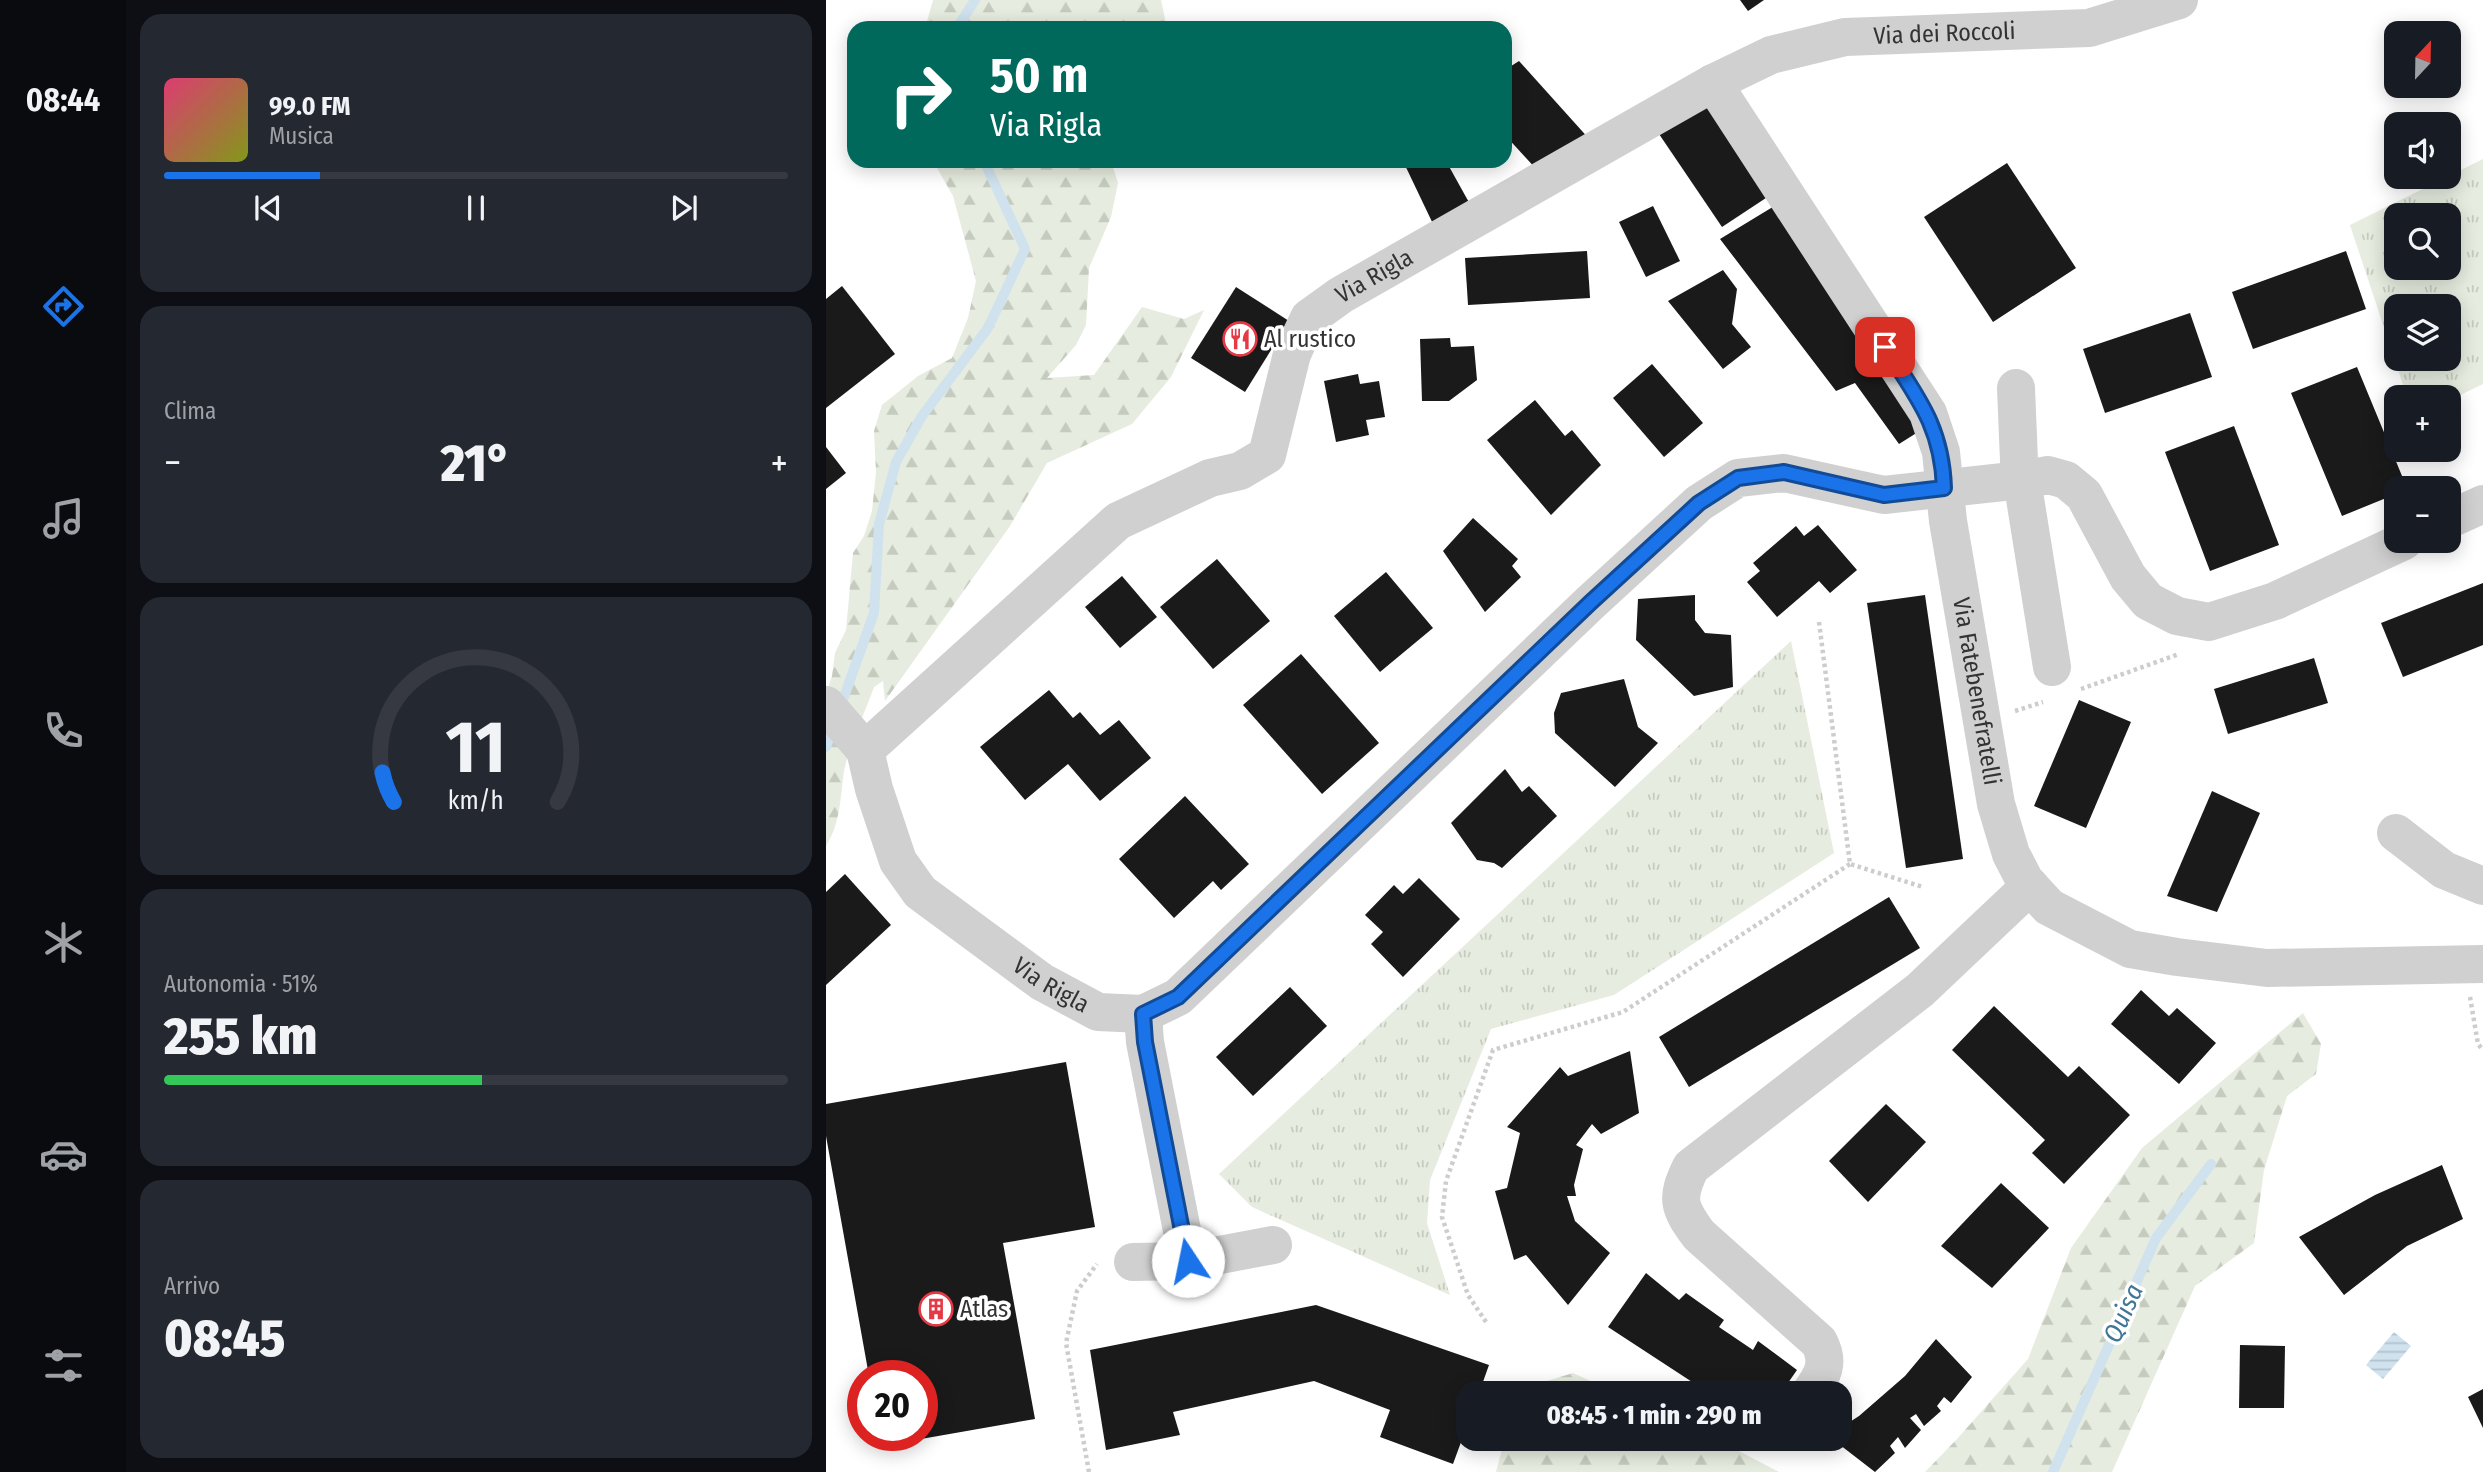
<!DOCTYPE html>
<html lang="it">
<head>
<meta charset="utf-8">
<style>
	:root { --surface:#171b24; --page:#242831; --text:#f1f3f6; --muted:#9ea1a6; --line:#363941; --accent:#1a73e8 }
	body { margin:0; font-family:"Fira Sans Condensed",sans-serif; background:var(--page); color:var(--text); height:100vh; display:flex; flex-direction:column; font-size:26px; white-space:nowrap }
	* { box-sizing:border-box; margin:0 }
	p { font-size:23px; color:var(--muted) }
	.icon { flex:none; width:38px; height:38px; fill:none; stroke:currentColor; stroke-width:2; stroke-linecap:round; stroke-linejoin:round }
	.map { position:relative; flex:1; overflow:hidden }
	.panel { display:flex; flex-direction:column; gap:14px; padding:14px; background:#0d0f14; width:700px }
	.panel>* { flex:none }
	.hud { position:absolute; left:21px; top:21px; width:665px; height:147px; border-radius:21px; box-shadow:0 4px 18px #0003; background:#00695c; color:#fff; overflow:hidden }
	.needle { width:46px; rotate:22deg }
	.buttons { position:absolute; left:1558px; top:21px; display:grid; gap:14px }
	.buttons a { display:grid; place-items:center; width:77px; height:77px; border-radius:14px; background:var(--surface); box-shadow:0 4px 18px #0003; font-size:35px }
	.speed { position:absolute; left:21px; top:1360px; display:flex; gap:14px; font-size:35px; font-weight:700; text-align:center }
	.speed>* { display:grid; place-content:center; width:91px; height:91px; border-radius:50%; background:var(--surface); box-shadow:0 4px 18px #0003; line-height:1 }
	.speed .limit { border:10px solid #d22; background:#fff; color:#111 }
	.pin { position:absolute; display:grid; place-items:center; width:60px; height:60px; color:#fff; margin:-30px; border-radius:14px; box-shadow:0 4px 10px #0006 }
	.me { position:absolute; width:77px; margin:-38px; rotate:349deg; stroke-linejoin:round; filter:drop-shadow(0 0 5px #0008) }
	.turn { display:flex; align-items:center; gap:24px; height:147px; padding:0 28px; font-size:32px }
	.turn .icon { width:91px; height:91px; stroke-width:2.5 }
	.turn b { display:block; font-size:49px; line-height:60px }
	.big { font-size:52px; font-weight:800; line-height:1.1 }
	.panel .card { flex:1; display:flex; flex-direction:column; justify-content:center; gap:10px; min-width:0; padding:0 24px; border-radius:21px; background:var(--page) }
	.panel .dial { align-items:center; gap:0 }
	.dial svg { height:182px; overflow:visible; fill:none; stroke:var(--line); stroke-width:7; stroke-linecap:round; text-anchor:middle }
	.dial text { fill:var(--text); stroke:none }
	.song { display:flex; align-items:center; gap:21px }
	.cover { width:84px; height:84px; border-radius:10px; background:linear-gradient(135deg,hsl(340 70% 55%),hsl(70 70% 35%)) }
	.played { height:7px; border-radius:4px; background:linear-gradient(90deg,var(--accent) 25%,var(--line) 25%) }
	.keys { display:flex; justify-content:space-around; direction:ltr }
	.heat { display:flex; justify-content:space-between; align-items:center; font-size:38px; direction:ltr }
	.charge { height:10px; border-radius:5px; background:linear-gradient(90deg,#34c759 51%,var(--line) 0) }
	.trip { position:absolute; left:630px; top:1381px; width:396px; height:70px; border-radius:21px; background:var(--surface); box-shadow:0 4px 18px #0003; font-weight:800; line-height:70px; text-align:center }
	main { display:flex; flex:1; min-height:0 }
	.menu { display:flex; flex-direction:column; width:126px; justify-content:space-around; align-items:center; background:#090b0e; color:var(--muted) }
	.menu .icon { width:49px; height:49px }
	.menu .current { color:var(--accent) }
	.menu b { font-size:32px; color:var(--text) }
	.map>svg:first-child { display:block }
</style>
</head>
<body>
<main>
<nav class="menu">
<b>08:44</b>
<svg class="icon current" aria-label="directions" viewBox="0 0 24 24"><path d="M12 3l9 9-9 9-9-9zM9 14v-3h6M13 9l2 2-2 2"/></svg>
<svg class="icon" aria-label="music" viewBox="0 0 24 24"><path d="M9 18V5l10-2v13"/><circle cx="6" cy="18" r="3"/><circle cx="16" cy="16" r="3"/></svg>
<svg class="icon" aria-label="phone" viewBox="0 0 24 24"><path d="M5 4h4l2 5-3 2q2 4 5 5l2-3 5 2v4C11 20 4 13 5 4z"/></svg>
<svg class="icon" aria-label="climate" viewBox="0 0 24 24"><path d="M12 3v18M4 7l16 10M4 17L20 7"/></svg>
<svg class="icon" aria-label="car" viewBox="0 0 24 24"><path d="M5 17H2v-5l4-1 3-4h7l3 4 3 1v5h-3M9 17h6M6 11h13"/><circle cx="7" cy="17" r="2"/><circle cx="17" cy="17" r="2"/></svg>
<svg class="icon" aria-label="filters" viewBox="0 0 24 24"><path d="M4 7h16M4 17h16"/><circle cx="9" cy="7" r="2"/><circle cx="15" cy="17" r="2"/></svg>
</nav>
<section class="panel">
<div class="card">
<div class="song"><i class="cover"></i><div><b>99.0 FM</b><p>Musica</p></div></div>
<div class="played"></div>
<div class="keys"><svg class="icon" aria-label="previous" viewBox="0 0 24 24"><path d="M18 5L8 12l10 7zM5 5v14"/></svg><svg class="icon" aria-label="pause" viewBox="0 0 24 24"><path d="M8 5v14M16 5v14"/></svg><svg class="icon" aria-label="next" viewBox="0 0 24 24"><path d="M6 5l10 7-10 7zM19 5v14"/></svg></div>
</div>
<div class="card"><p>Clima</p>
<div class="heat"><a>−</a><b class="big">21°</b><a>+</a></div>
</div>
<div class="card dial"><svg viewBox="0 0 100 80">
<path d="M14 69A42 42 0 1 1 86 69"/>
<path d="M14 69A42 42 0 0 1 9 56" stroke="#1a73e8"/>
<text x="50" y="56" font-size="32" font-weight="700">11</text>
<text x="50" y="72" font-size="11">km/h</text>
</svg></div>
<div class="card"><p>Autonomia · 51%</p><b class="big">255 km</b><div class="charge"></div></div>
<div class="card"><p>Arrivo</p><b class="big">08:45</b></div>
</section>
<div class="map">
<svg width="1657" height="1472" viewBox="0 0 1657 1472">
	<defs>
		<pattern id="grass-tufts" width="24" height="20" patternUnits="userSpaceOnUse" patternTransform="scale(1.75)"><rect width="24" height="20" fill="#e6ecdf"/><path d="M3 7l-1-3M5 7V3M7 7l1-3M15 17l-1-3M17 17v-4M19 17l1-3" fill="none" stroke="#c6cbc0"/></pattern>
		<pattern id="forest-firs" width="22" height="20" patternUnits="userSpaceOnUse" patternTransform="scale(1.75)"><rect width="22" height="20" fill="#e6ecdf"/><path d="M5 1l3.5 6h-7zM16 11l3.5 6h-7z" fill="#c6cbc0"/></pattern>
		<pattern id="water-rules" width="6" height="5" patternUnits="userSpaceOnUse" patternTransform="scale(1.75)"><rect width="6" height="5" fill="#cfe2ee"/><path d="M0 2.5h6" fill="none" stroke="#b2c2cd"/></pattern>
	</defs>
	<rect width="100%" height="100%" fill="#fff"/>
	<!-- grass -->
	<g fill="url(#grass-tufts)" fill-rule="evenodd">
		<path d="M1657 159V384L1622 401V397H1581L1524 225ZM1570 215H1622V268H1570ZM1570 306H1622V359H1570Z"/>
		<path d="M965 641 1008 853 788 995 665 1029 604 1180 601 1223 624 1295 426 1207 393 1174Z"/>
	</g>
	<!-- forest -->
	<g fill="url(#forest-firs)">
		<path d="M107 0H335L341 28H99Z"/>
		<path d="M107 161H285L292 183 285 217 263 268 260 325 250 345 221 378 268 375 316 307 358 319 378 310 345 377 306 424 221 463 184 526 59 701 57 681 48 687C39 713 23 745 18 771 14 798 15 822 0 846V694L6 676 9 653 20 630 27 553 38 536 46 511 50 472 48 431 56 405 92 376 126 358 142 318 150 281 127 196Z"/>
		<path d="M1477 1013 1495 1044 1490 1074 1461 1096 1438 1170 1428 1243 1369 1286 1286 1472H1099L1131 1439 1202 1359 1245 1248 1316 1148Z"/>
		<path d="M747 1373 791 1393H690L691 1390Z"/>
		<path d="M679 1438 890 1439 953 1472H670Z"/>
	</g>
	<!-- water -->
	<path fill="url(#water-rules)" d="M1568 1332 1585 1346 1557 1379 1540 1365Z"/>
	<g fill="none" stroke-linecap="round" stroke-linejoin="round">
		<!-- stream -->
		<g stroke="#cfe2ee" stroke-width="10">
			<path d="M131 28 149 0"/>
			<path d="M14 708 48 613 53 524 70 462 96 416 162 328 199 249 158 161"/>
			<path d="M0 747 8 726"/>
			<path d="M1227 1472 1330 1238 1385 1164"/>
		</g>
	</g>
	<!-- building -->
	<g fill="#1a1a1a">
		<path d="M914 0H938L922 11Z"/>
		<path d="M693 61 765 141 711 170 679 135V70Z"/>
		<path d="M883 101 946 194 896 227 833 134Z"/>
		<path d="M577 161H620L645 206 608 226Z"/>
		<path d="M1181 163 1250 268 1167 322 1098 217Z"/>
		<path d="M950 205 1100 427 1073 444 1029 383 1010 391 894 239Z"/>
		<path d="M827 206 854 261 820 277 793 222Z"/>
		<path d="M761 251 764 298 642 305 639 258Z"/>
		<path d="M1520 251 1540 309 1427 349 1406 292Z"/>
		<path d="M897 270 911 289 906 324 925 347 897 369 842 301Z"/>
		<path d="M16 286 69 354 0 408V299Z"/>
		<path d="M410 287 463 321 419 392 365 358Z"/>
		<path d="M1364 313 1386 377 1279 413 1257 349Z"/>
		<path d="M624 338 625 347 648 346 651 380 623 401H596L594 339Z"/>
		<path d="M826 364 877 423 838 457 787 398Z"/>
		<path d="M1531 367 1581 488H1570V494L1516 516 1465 393Z"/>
		<path d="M532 374 534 384 553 381 559 417 540 420 543 435 510 442 498 381Z"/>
		<path d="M709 400 739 436 746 430 775 465 725 515 661 440Z"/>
		<path d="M1408 426 1453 545 1384 571 1339 452Z"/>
		<path d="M0 447 20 473 0 489Z"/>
		<path d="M647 518 692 559 686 566 695 577 659 612 617 551Z"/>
		<path d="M992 525 1031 570 1004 593 993 581 951 617 921 582 934 571 927 563 970 526 978 536Z"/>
		<path d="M391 559 444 621 387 669 334 607Z"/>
		<path d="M560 572 607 628 554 672 508 616Z"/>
		<path d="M296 576 331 617 294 648 259 607Z"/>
		<path d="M1657 583V645L1577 677 1555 623Z"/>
		<path d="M869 595V620L879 633 905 635 907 687 868 696 810 640 812 599Z"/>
		<path d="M1099 595 1137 859 1080 868 1041 603Z"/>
		<path d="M475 654 553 743 496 794 417 705Z"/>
		<path d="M1488 658 1502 703 1402 734 1388 689Z"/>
		<path d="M798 679 812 727 832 743 789 787 729 733 728 713 735 693Z"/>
		<path d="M223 690 247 718 254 712 274 735 293 720 325 758 274 801 242 764 199 800 154 747Z"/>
		<path d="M1253 700 1305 722 1260 828 1208 806Z"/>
		<path d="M679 769 696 792 703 786 731 816 676 868 668 863 651 860 625 823Z"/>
		<path d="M1386 791 1434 813 1391 912 1341 896Z"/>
		<path d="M359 796 423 864 395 890 387 881 348 918 293 859Z"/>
		<path d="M19 874 65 925 0 985V892Z"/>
		<path d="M593 878 634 919 577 977 545 944 557 932 539 915 568 885 577 894Z"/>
		<path d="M1063 897 1094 948 863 1087 833 1037Z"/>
		<path d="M464 987 501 1026 427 1096 390 1057Z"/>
		<path d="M1315 990 1343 1016 1351 1008 1390 1043 1353 1084 1285 1024Z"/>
		<path d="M1168 1006 1242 1077 1253 1066 1304 1115 1238 1184 1206 1153 1219 1140 1126 1050Z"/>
		<path d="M804 1051 813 1113 775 1134 766 1124 750 1145 757 1149 748 1185 750 1196H741L749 1221 784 1253 742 1305 700 1255 688 1260 669 1191 681 1188 694 1133 681 1127 734 1067 742 1076Z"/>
		<path d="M240 1062 269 1227 177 1243 209 1419 55 1446 53 1435H96V1376H43L0 1136V1104Z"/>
		<path d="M1060 1104 1100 1142 1042 1202 1003 1161Z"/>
		<path d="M1616 1165 1637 1219 1581 1246 1518 1295 1473 1237 1549 1195Z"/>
		<path d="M1175 1183 1223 1228 1166 1288 1115 1246Z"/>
		<path d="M820 1273 853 1300 860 1293 898 1320 893 1327 927 1350 932 1341 971 1370 955 1393H883L782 1327Z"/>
		<path d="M490 1305 663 1365 653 1393H642V1423L627 1464 554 1437 564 1410 488 1381 347 1412 354 1435 280 1450 264 1350Z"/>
		<path d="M1110 1339 1146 1377 1125 1403 1118 1397 1111 1406 1115 1411 1098 1426 1090 1414 1084 1418 1095 1430 1079 1448 1072 1437 1064 1446 1069 1453 1049 1472 1005 1438H1013V1429L1033 1416 1079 1376Z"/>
		<path d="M1414 1345 1459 1346 1458 1408H1413Z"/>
		<path d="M1657 1389V1428L1642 1397Z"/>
	</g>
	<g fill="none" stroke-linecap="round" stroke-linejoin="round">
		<!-- path -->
		<g stroke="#cdcdcd" stroke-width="4.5" stroke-dasharray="3.5 3.5" stroke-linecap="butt">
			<path d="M993 622 1024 864 1097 887"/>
			<path d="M1255 689 1353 654"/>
			<path d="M1189 711 1217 702"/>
			<path d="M1644 997 1652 1044 1657 1050"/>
			<path d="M660 1322 642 1295 616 1217 620 1181 667 1050 797 1012 1024 864"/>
			<path d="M263 1472 240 1343 251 1291 271 1264"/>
		</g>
		<!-- minor -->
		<g stroke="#d0d0d0" stroke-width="38">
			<path id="s1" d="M887 83 1102 413 1115 452 1122 521 1170 804 1185 854 1199 881 1223 907 1304 949 1351 957 1441 968 1657 964"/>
			<path d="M1190 388 1193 461 1226 667"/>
			<path d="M1622 520 1657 504"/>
			<path id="s2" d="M0 705 39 750 292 521 384 478 414 471 441 455 466 354 483 318 515 295 887 83 945 55 1019 37 1263 28 1353 0"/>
			<path id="s3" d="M39 750 48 789 72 861 94 892 216 982 272 1012 317 1014 352 997 764 603 873 503 912 478 958 473 1058 495 1196 480 1222 475 1240 480 1258 495 1302 577 1322 601 1351 616 1383 622 1449 601 1578 541"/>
			<path d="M1570 833 1618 870 1657 886"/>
			<path d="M317 1014 319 1042 362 1261"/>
			<path d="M307 1262 362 1261 447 1245"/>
			<path d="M984 1393C997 1375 1004 1363 993 1342L873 1235C853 1208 849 1199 865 1167L1094 990 1204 886"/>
		</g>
	</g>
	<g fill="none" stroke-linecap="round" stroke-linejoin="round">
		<defs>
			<path id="route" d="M362 1261 319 1042 317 1014 352 997 764 603 873 503 912 478 958 472 1058 495 1118 488C1116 426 1091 397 1059 347"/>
		</defs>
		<!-- route casing -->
		<use href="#route" stroke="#114b97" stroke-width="18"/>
		<!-- route -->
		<use href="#route" stroke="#1a73e8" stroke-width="12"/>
	</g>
	<!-- icons -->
	<defs>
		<symbol id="restaurant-ring" viewBox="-11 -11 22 22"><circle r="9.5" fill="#fff" stroke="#e63946" stroke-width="1.5"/><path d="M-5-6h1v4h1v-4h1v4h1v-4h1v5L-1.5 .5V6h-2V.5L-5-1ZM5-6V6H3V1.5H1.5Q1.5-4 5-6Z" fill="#e63946"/></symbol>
		<symbol id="building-ring" viewBox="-11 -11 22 22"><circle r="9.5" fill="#fff" stroke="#e63946" stroke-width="1.5"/><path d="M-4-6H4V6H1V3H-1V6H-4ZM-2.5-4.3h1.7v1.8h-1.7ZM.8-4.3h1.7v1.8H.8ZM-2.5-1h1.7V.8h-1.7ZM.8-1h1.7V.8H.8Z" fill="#e63946"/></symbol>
	</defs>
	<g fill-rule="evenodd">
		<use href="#restaurant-ring" x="395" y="320" width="38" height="38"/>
		<use href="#building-ring" x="91" y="1290" width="38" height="38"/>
	</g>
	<g text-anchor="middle" stroke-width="7" stroke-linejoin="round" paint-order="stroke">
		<!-- street labels -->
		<g font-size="24" fill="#333" stroke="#fff">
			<text dy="8" stroke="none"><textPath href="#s2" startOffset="1416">Via dei Roccoli</textPath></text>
			<text dy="8" stroke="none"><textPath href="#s2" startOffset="786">Via Rigla</textPath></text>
			<text dy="8" stroke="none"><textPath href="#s1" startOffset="677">Via Fatebenefratelli</textPath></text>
			<text dy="8" stroke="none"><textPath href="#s3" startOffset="315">Via Rigla</textPath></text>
		</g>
		<!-- poi labels -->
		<g font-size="24" fill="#333" stroke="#fff" text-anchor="start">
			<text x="438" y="347">Al rustico</text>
			<text x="134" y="1317">Atlas</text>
		</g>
		<!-- water labels -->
		<g font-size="26" font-style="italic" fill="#3f7597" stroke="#fff">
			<text transform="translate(1297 1313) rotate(-66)" y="9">Quisa</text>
		</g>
	</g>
</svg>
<div class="buttons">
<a><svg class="needle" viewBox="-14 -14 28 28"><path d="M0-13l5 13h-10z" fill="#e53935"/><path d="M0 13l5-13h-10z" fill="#9ea1a6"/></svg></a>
<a><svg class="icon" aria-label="sound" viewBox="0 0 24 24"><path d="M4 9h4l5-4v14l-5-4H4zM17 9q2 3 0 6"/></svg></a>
<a><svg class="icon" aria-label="search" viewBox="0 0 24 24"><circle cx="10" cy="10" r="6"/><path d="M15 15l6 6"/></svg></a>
<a><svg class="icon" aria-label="layers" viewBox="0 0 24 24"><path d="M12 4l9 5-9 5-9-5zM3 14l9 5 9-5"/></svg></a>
<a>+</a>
<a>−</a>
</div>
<div class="speed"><div class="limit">20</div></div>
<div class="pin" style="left:1059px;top:347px;background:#d93025"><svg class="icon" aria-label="arrive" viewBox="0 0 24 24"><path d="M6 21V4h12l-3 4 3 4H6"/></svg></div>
<svg class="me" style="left:362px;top:1261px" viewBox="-20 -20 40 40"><circle r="19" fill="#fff"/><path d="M0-13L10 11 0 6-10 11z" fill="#1a73e8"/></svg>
<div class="trip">08:45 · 1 min · 290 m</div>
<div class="hud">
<div class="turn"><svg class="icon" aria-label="right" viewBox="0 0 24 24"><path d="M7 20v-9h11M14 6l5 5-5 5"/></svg><div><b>50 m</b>Via Rigla</div></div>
</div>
</div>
</main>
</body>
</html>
